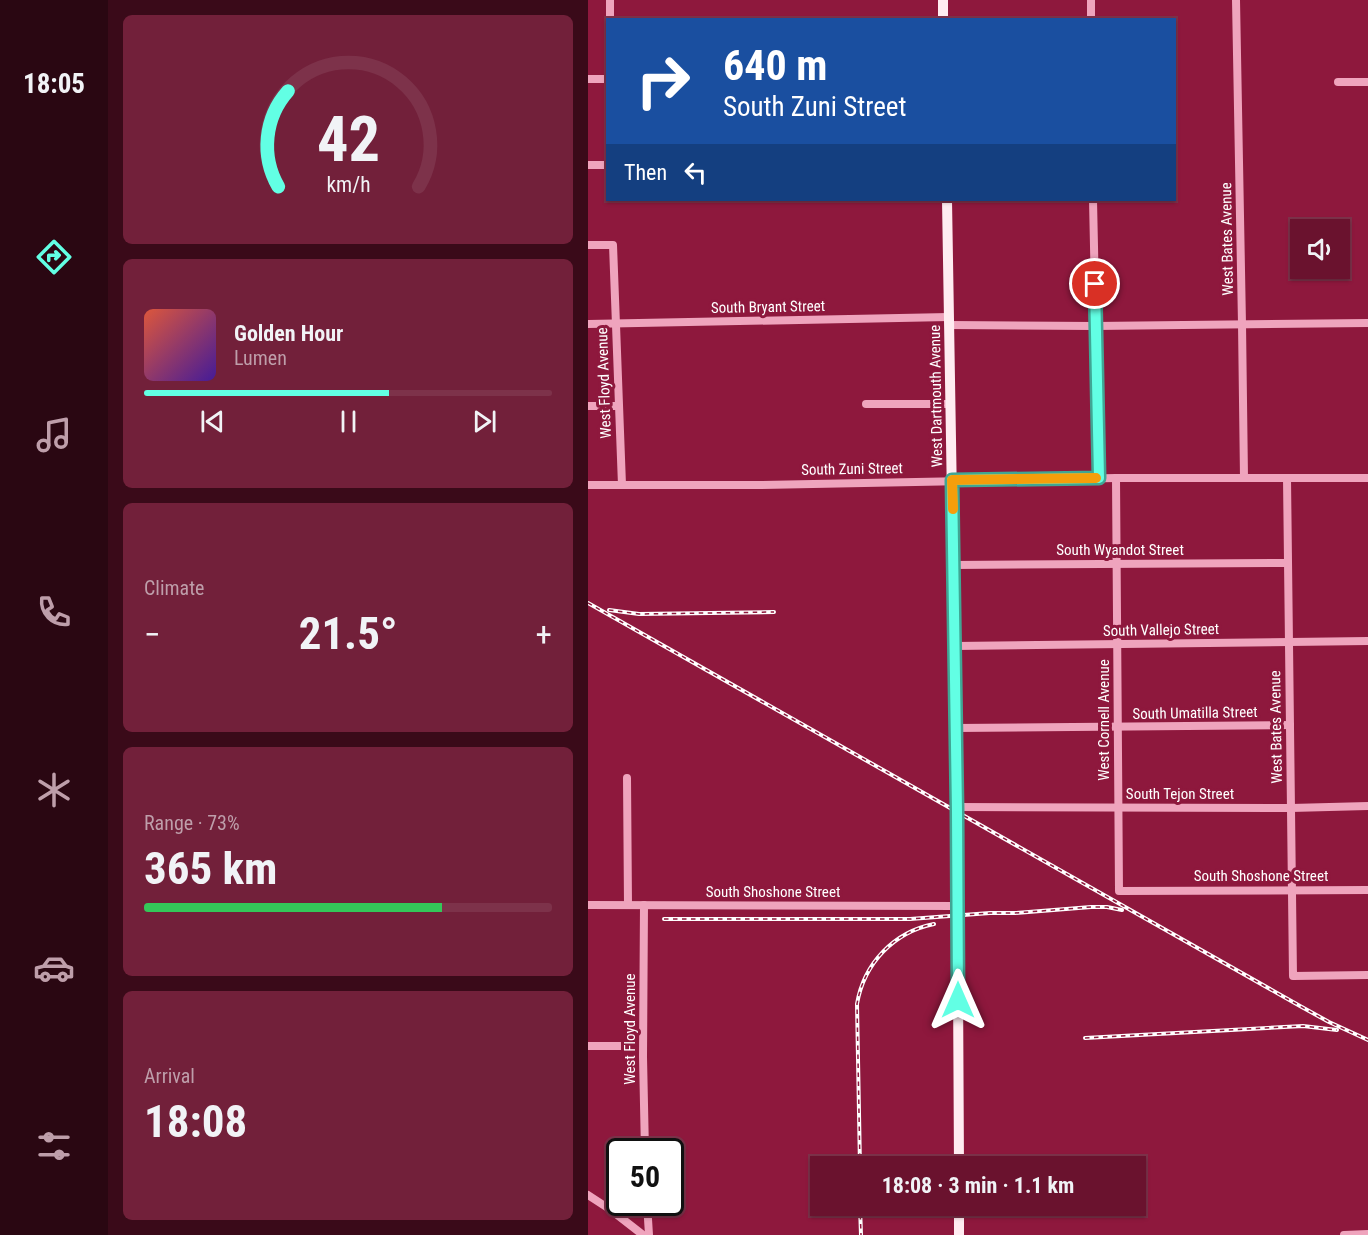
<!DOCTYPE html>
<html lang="en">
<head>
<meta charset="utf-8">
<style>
	:root { --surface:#6a122e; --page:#72203a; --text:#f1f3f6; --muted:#be9eaa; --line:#7d324a; --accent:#62ffe4 }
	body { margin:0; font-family:"Roboto Condensed",sans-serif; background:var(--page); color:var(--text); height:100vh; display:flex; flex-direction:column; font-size:22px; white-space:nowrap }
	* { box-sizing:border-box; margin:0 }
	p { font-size:20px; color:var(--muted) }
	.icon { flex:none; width:33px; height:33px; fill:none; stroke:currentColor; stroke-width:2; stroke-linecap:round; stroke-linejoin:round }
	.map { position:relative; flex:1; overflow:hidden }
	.side { display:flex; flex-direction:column; gap:15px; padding:15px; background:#3a0a19; width:480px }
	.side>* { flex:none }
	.hud { position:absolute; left:18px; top:18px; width:570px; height:183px; border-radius:0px; box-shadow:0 2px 4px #0004,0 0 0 2px var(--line); background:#1a4fa0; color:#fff; overflow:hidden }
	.fabs { position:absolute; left:702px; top:219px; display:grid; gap:12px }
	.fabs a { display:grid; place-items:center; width:60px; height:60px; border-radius:0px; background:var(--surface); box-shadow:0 2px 4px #0004,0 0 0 2px var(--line); font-size:30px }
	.speed { position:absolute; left:18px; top:1138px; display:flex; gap:12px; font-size:30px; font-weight:700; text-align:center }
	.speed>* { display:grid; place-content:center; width:78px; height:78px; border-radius:50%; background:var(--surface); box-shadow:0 2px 4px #0004,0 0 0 2px var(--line); line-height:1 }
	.speed .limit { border:3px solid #111; border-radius:9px; background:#fff; color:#111 }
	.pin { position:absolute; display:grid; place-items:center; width:51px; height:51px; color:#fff; margin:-26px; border:3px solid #fff; border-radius:50%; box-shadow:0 2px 6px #0007 }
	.me { position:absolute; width:66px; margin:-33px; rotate:0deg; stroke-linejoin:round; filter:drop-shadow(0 0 4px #0008) }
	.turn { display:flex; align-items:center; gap:21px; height:126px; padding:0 18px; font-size:27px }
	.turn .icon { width:78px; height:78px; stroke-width:2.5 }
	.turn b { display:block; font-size:42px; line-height:51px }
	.then { display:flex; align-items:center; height:57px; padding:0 18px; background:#0003; gap:12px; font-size:22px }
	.big { font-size:45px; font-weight:700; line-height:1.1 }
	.side .widget { flex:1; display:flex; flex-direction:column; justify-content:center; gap:9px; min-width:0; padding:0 21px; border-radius:9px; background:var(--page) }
	.side .dial { align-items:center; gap:0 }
	.dial svg { height:156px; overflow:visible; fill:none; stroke:var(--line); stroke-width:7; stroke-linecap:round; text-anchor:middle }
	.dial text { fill:var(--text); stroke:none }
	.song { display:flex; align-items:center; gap:18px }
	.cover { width:72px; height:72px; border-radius:9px; background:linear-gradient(135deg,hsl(10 70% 55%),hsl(260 70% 35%)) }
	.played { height:6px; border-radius:3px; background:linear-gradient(90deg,var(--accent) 60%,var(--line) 60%) }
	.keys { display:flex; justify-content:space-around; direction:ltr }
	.heat { display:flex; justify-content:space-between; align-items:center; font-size:33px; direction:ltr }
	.charge { height:9px; border-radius:4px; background:linear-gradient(90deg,#34c759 73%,var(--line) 0) }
	.trip { position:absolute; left:222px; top:1156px; width:336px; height:60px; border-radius:0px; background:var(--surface); box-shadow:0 2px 4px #0004,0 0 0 2px var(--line); font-weight:700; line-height:60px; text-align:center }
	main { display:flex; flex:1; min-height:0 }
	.tabs { display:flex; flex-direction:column; width:108px; justify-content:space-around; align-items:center; background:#2a0712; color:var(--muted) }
	.tabs .icon { width:42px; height:42px }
	.tabs .selected { color:var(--accent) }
	.tabs b { font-size:27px; color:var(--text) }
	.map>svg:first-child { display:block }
</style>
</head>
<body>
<main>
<nav class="tabs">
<b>18:05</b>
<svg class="icon selected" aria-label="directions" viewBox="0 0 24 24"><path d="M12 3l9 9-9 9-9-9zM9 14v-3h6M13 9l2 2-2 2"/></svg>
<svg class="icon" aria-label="music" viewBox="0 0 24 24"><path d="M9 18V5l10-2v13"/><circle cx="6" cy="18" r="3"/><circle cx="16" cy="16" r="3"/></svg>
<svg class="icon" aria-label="phone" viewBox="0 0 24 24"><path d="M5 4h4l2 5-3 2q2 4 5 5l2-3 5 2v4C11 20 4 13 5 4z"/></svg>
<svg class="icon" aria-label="climate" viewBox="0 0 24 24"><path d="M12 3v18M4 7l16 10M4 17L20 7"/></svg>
<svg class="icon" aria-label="car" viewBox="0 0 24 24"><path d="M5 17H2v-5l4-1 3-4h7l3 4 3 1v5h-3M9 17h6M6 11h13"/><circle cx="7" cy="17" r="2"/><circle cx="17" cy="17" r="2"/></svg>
<svg class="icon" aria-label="filters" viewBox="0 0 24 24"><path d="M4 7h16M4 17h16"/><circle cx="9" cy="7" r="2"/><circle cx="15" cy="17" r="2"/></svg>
</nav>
<section class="side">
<div class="widget dial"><svg viewBox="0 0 100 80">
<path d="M14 69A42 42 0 1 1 86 69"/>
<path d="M14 69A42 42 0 0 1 19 20" stroke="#62ffe4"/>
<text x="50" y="56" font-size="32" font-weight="700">42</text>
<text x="50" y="72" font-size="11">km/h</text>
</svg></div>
<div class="widget">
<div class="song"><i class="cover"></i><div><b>Golden Hour</b><p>Lumen</p></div></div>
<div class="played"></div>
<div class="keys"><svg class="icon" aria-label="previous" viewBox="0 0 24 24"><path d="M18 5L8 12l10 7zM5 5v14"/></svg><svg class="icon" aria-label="pause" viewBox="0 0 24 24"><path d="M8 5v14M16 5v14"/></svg><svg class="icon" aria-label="next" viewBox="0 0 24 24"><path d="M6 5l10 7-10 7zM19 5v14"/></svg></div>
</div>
<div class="widget"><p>Climate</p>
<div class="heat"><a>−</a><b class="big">21.5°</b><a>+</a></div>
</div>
<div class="widget"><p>Range · 73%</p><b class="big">365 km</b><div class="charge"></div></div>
<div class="widget"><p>Arrival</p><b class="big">18:08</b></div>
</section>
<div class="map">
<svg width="780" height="1235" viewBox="0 0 780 1235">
	<rect width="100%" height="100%" fill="#8e183d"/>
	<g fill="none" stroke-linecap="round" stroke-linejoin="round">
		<!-- minor -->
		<g stroke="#efa4bd" stroke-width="8">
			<path d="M22 0V20"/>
			<path d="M503 0V20"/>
			<path d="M648 0 654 324 656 478"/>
			<path d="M0 79H20"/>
			<path d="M750 82H780"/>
			<path d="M0 165H20"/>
			<path d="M505 200 511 478"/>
			<path d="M0 245H25L34 485"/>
			<path d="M0 324 361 317"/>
			<path d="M361 325 507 326 780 323"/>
			<path d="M278 404H363"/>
			<path d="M0 406H30"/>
			<path d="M528 478 531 891 780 890"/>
			<path d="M699 478 705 976 780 975"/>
			<path d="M0 485H170L528 478H780"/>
			<path d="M365 565 700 563"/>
			<path d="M367 646 780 641"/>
			<path d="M368 728 702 725"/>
			<path d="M39 778 40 905"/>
			<path d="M369 807 703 808 780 806"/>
			<path d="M0 905 369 906"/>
			<path d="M56 905 55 1057 57 1152"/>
			<path d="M0 1046H37"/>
			<path d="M0 1195 23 1210 55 1235"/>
			<path d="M59 1203 61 1235"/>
			<path d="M756 1235 780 1234"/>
		</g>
		<!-- major -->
		<g stroke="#ffecf1" stroke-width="10">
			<path d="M355 0V20"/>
			<path d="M359 200 369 800 371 1167"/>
			<path d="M371 1206V1235"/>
		</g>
		<defs>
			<g id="rail">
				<path d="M0 603 712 1006 741 1022 780 1040"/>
				<path d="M21 610 51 614 186 612"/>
				<path d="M76 919H322L402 913H427L503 907H519L534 910"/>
				<path d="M497 1038 715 1026 749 1030"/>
				<path d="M272 1167 269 1004C276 963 306 932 346 924"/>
				<path d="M272 1206 273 1235"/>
			</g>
		</defs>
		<!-- rail casing -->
		<use href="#rail" stroke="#fff" stroke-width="4"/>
		<!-- rail -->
		<use href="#rail" stroke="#8e183d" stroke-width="1.5" stroke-dasharray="4.5" stroke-linecap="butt"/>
	</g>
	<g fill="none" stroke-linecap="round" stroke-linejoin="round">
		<defs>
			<path id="route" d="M370 1000 369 811 364 480 511 478 507 284"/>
		</defs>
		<!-- route casing -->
		<use href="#route" stroke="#40a694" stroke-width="15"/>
		<!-- route -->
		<use href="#route" stroke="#62ffe4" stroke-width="10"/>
		<!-- slow -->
		<path stroke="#f59e0b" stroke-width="10" d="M365 509 364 480 508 478"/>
	</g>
	<g text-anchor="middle" stroke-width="6" stroke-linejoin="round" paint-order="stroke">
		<!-- street labels -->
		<g font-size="15" fill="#fff" stroke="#8e183d">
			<text transform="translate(639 239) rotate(-91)" y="5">West Bates Avenue</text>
			<text transform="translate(180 307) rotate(-1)" y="5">South Bryant Street</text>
			<text transform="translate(16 383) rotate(-92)" y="5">West Floyd Avenue</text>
			<text transform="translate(348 396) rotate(-91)" y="5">West Dartmouth Avenue</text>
			<text transform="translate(264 469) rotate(-1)" y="5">South Zuni Street</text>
			<text x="532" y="555">South Wyandot Street</text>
			<text transform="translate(573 630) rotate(-1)" y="5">South Vallejo Street</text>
			<text transform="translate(607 713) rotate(-1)" y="5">South Umatilla Street</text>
			<text transform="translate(516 720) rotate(-90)" y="5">West Cornell Avenue</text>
			<text transform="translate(688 727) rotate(-91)" y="5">West Bates Avenue</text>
			<text x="592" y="799">South Tejon Street</text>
			<text x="673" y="881">South Shoshone Street</text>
			<text x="185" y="897">South Shoshone Street</text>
			<text transform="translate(42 1029) rotate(-90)" y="5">West Floyd Avenue</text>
		</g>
	</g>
</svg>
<div class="fabs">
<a><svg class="icon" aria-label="sound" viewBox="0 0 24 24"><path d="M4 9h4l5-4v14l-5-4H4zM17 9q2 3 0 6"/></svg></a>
</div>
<div class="speed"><div class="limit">50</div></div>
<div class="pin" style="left:507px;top:284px;background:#d93025"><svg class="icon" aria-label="arrive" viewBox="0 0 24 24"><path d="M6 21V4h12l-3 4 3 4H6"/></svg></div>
<svg class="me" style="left:370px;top:1000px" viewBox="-20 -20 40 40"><path d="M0-17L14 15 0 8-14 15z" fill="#62ffe4" stroke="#fff" stroke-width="4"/></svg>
<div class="trip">18:08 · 3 min · 1.1 km</div>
<div class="hud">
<div class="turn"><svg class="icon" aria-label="right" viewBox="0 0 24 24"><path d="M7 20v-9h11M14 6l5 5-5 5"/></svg><div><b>640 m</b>South Zuni Street</div></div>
<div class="then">Then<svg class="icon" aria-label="left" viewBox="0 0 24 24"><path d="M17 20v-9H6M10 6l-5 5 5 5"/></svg></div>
</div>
</div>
</main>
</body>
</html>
